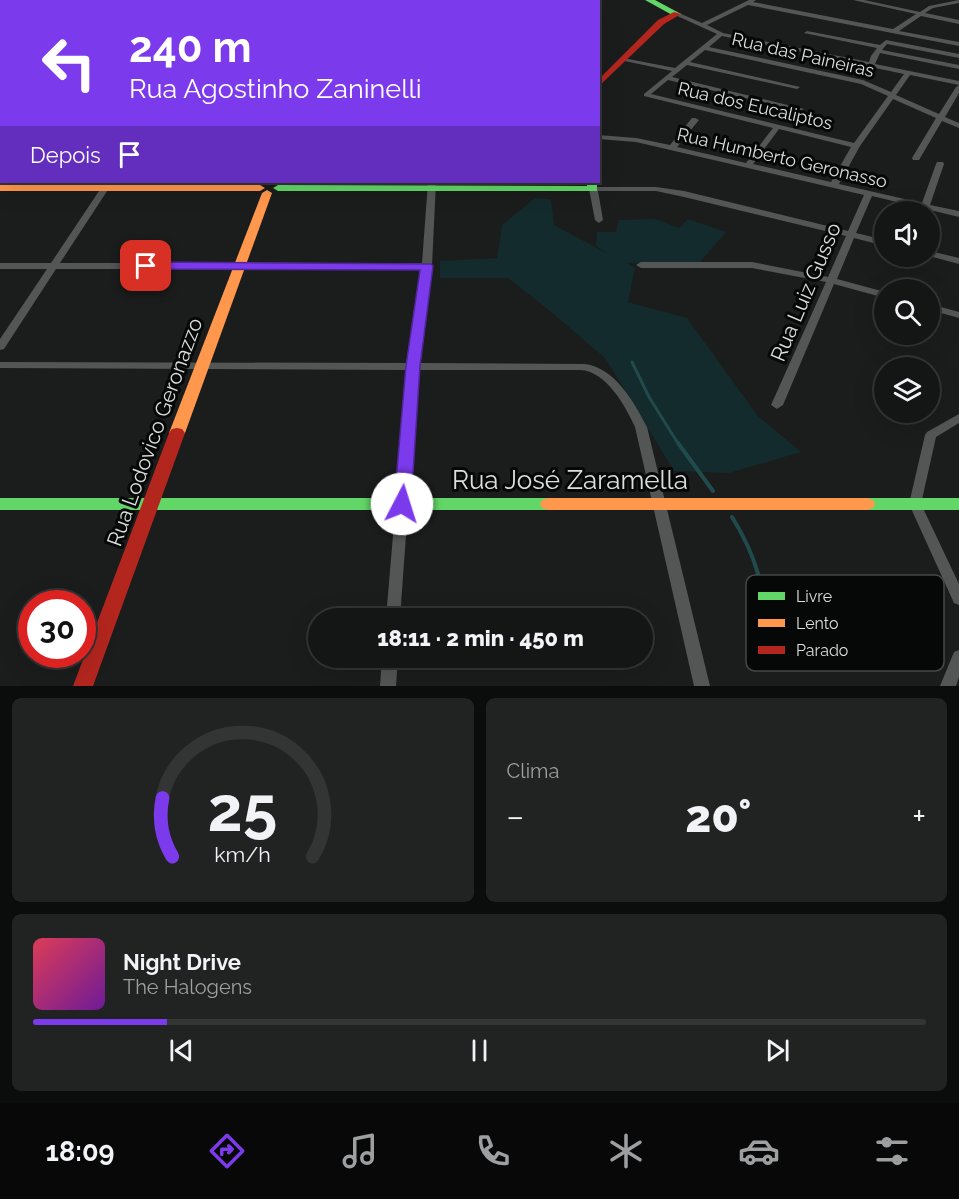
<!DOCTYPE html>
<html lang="pt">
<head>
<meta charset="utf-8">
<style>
	:root { --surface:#141515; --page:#212222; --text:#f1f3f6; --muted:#9d9fa0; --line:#333434; --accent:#7c3aed }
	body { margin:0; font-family:Raleway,sans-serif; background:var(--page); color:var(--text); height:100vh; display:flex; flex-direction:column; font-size:22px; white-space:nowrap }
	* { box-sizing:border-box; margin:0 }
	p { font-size:20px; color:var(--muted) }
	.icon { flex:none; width:33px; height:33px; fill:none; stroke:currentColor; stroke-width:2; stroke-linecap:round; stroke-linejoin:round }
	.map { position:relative; height:686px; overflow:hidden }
	.side { display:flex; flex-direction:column; gap:12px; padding:12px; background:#0b0c0c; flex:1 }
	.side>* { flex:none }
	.banner { position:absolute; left:0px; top:0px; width:600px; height:183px; box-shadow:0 6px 24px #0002,0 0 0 2px var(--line); background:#7c3aed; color:#fff; overflow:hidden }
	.buttons { position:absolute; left:874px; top:201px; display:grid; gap:12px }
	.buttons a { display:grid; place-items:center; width:66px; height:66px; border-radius:50%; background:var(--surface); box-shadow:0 6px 24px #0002,0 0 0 2px var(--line); font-size:30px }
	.speed { position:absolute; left:18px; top:590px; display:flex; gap:12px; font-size:30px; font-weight:700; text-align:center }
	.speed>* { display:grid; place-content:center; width:78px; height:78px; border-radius:50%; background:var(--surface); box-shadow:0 6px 24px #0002,0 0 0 2px var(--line); line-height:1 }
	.speed .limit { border:9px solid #d22; background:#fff; color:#111 }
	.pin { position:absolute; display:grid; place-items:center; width:51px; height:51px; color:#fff; margin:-26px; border-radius:12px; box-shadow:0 3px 9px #0006 }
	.me { position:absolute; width:66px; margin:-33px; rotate:5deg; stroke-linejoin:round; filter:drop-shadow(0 0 4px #0008) }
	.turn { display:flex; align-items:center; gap:21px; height:126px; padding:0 30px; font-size:27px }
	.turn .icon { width:78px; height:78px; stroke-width:2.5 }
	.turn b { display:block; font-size:42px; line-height:51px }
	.then { display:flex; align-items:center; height:57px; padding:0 30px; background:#0003; gap:12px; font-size:22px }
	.big { font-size:45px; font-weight:800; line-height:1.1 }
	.side .card { flex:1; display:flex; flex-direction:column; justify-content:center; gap:9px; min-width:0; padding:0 21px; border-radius:9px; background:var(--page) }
	.side .dial { align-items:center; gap:0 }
	.dial svg { height:156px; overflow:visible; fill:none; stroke:var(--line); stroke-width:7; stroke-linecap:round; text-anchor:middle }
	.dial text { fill:var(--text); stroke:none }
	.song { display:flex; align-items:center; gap:18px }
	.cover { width:72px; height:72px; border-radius:9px; background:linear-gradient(135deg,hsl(350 70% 55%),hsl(280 70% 35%)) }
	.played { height:6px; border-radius:3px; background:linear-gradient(90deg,var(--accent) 15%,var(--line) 15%) }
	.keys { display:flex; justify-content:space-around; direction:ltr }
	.heat { display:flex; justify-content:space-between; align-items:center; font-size:33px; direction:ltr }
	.side .tiles { flex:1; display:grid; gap:12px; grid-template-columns:1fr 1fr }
	.card:last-child { grid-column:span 2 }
	.trip { position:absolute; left:308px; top:608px; width:345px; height:60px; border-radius:30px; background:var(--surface); box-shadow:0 6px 24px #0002,0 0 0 2px var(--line); font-weight:800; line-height:60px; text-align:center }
	.dock { display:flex; height:96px; justify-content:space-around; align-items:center; background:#080808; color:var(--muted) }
	.dock .icon { width:42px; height:42px }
	.dock .on { color:var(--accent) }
	.dock b { font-size:27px; color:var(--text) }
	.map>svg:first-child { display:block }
</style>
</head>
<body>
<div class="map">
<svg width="959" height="686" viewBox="0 0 959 686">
	<rect width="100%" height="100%" fill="#1b1c1c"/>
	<!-- green -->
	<path fill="#132b2c" d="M535 198 551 199 554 225 610 255 596 246 597 232H616L619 220 656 219 679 228 688 219 726 232 700 262 627 263 635 268 628 302 687 318 757 415 801 452 729 473 674 471 605 358 544 306 508 278H440V261L497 258 502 225Z"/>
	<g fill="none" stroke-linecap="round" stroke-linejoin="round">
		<!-- stream-far1 -->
		<path stroke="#204a4c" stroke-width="3" d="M632 362 649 397 679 445"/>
		<!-- stream -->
		<g stroke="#204a4c" stroke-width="4">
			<path d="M678 443 713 491"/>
			<path d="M732 517C757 557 764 588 768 635"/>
		</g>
		<!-- street -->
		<g fill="#545555" fill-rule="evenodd">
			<path d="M5 0 15 2H7Z"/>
			<path d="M107 0H115L104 2Z"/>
			<path d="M163 0H171L160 2Z"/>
			<path d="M218 0H226L216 2Z"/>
			<path d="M234 0 243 2H236Z"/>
			<path d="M272 0H280L270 2Z"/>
			<path d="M327 0H335L325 2Z"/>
			<path d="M438 0H445L436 2Z"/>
			<path d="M493 0H500L491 2Z"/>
			<path d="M749 0H756L753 2 893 29 916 14 853 0H864L920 12 929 6 959 0V3L933 8 925 13 959 20V24L921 16 899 31 959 42V46L748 5 707 25 723 33 869 62 871 56 877 48 804 33 807 31 880 45 886 40 959 54V58L887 44 882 50 959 65V69L880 53 875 64 959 81V93L945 117 959 123V128L942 121 919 160H913L912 158 936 118 893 99 860 146 839 184 922 203 936 164 937 162H943L944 164 930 205 959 211V217L872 196 856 233 885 240V246L854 238 837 279 885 292V298L834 284 783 405 777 409 771 405 826 282 752 268H641L636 265 641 262H752L828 277 846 236 684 197 656 191H598L603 220 599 223 595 220 589 189 593 187H656L684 191 848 231 864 195 636 142 598 139V135L636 138 670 145 692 118H695L699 120 677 147 746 163 773 128 644 96V94L672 71 620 60 623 58 675 68 717 34 675 15V13H679L702 23ZM722 36 904 74 891 92 863 80 709 47ZM705 50 861 84 888 96 854 143 651 94 668 80 800 111 804 109 672 77 687 65 797 89 800 87 690 62ZM910 75 959 85 956 87 939 114 896 95ZM779 129 851 147 831 182 753 164Z"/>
			<rect x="0" y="39" width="2" height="4"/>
			<rect x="0" y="58" width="2" height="4"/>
			<rect x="0" y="67" width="2" height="4"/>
			<rect x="0" y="102" width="2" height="5"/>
			<rect x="0" y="130" width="2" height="5"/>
			<path d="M105 182H113L60 263H422L428 182H436L432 266 419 363 585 364C615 368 634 402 647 427L710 686H694L635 427C625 405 606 371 580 370H418L400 618H386L407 370 0 368V362L408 363 422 269H56L4 349 0 350V339L47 269H0V263H51Z"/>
			<path d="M930 251 959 258V264L929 256Z"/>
			<path d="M930 304 959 312V318L930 310Z"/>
			<path d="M959 414V423L936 437 921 504 959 584V605L954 603 909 504 925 435 927 432Z"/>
			<path d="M959 650V677L956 686H940L954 652Z"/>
			<path d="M382 657H398L396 686H380Z"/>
		</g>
		<!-- fast -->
		<g fill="#63d668" fill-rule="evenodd">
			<path d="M69 0H77L78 2H70Z"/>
			<path d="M645 0H655L681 14 674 16Z"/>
			<path d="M587 182H597V191H278L273 188 278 185 587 186Z"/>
			<path d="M0 498H548L554 500 556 504 554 508 548 510H0Z"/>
			<path d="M867 498H959V510H867L861 508 859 504 861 500Z"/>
		</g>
		<!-- slow -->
		<g fill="#ff974d" fill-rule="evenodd">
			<path d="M0 185H260L265 188 260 191H0Z"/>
			<path d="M267 190 272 193 185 433 182 437H172L169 433 262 193Z"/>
			<path d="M548 498H867L873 500 875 504 873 508 867 510H548L542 508 540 504 542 500Z"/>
		</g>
		<!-- jam -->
		<g fill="#b3261e" fill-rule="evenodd">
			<path d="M507 0H517L518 2H508Z"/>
			<path d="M674 12 681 14 664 24 598 87V80L658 20Z"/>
			<path d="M177 428 182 429 185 433 93 686H73L169 433 172 429Z"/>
		</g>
	</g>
	<!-- route -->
	<path fill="#7c3aed" stroke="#51269a" stroke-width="1.5" d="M146 262 431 264 433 266 420 366 411 504 408 508 402 510 396 508 394 504 406 366 420 270 142 269 140 266Z"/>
	<g text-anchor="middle" stroke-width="6" stroke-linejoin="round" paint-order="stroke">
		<!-- far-street labels -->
		<g font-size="18" fill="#dcdede" stroke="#060707">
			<text transform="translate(803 55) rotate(13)" y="6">Rua das Paineiras</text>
			<text transform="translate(755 106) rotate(13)" y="6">Rua dos Eucaliptos</text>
			<text transform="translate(782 158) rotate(13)" y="6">Rua Humberto Geronasso</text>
		</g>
		<!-- street labels -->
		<g font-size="21" fill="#dcdede" stroke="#060707">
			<text transform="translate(806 292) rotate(-67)" y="7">Rua Luiz Gusso</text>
			<text transform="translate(155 432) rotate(-70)" y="7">Rua Lodovico Geronazzo</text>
		</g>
		<!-- near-street labels -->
		<g font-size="26" fill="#dcdede" stroke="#060707">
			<text x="570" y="489">Rua José Zaramella</text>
		</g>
	</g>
	<!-- legend -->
	<rect x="746" y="575" width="198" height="96" rx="9" fill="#060707" stroke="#464848" stroke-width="1.5"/>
	<rect x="758" y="592" width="27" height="8" fill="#63d668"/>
	<rect x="758" y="619" width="27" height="8" fill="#ff974d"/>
	<rect x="758" y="646" width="27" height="8" fill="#b3261e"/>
	<g font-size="16" fill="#dcdede">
		<text x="796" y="602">Livre</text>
		<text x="796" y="629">Lento</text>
		<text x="796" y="656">Parado</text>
	</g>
</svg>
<div class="buttons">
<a><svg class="icon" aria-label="sound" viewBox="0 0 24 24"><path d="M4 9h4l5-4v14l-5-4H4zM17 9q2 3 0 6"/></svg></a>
<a><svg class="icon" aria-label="search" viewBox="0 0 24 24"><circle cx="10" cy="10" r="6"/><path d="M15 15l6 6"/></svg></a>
<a><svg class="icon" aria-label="layers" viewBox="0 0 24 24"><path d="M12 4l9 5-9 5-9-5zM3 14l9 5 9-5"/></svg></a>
</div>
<div class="speed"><div class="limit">30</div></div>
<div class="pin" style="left:146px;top:266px;background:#d93025"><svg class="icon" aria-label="arrive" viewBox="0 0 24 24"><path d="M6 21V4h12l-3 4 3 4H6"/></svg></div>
<svg class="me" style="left:402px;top:504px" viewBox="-20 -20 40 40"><circle r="19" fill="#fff"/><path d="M0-13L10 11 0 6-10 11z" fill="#7c3aed"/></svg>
<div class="trip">18:11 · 2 min · 450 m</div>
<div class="banner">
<div class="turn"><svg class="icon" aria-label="left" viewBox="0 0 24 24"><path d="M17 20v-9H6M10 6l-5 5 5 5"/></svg><div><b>240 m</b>Rua Agostinho Zaninelli</div></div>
<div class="then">Depois<svg class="icon" aria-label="arrive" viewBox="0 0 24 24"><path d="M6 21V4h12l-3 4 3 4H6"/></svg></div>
</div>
</div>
<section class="side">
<div class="tiles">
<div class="card dial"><svg viewBox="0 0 100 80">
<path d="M14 69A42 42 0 1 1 86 69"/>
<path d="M14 69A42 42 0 0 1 9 39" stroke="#7c3aed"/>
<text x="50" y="56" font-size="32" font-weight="700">25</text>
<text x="50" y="72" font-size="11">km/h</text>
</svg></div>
<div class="card"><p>Clima</p>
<div class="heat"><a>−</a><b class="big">20°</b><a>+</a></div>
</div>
<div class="card">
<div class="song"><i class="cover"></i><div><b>Night Drive</b><p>The Halogens</p></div></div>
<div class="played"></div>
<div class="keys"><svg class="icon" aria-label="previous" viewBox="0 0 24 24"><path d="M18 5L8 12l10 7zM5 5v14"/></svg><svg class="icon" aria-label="pause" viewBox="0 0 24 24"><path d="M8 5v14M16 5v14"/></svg><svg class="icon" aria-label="next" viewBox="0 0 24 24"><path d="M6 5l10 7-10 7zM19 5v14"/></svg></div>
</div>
</div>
</section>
<nav class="dock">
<b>18:09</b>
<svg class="icon on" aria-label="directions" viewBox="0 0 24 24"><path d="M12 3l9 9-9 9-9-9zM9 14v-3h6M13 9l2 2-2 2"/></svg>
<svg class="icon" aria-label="music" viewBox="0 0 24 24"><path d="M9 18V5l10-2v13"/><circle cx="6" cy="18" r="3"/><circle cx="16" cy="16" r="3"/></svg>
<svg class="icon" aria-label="phone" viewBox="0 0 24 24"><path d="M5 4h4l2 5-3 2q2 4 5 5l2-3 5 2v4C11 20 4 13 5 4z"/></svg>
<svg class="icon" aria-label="climate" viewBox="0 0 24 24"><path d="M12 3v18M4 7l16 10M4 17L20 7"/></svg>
<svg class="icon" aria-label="car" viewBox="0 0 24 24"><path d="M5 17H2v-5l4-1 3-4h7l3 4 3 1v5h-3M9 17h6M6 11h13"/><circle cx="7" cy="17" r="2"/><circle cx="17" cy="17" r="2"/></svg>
<svg class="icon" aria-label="filters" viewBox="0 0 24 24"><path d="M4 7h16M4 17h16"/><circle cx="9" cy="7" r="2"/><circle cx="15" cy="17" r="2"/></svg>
</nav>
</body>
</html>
